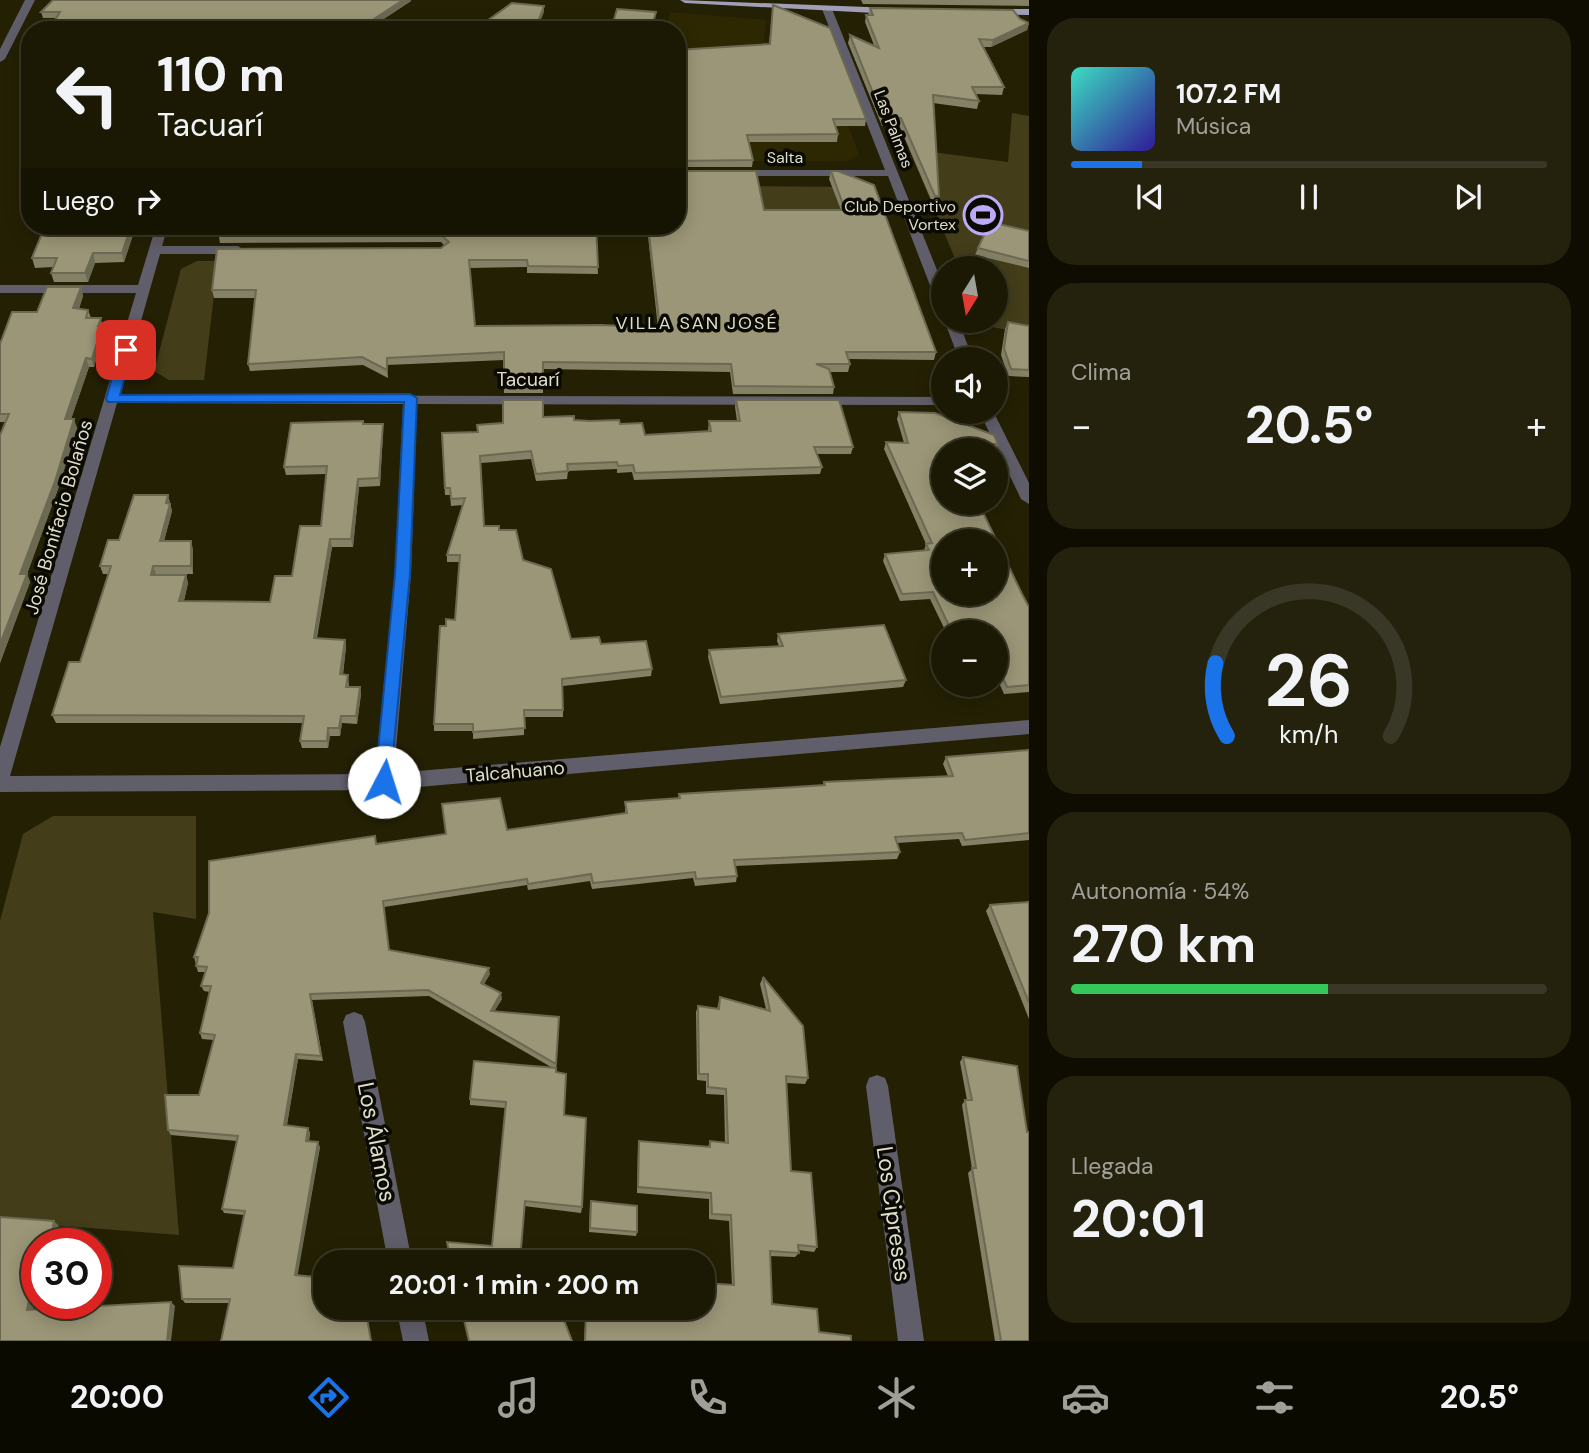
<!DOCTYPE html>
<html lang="es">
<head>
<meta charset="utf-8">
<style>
	:root { --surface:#1b1803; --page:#24210d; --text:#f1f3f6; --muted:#a0a09a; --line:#393725; --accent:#1a73e8 }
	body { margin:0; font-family:"DM Sans",sans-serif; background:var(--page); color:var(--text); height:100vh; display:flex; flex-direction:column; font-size:26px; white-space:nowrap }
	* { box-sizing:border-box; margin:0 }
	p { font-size:23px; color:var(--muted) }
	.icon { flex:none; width:38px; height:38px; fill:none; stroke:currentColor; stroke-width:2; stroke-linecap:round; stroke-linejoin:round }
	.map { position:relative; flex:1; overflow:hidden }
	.details { display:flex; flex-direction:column; gap:18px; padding:18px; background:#0f0d02; width:560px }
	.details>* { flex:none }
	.guide { position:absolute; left:21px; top:21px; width:665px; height:214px; border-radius:28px; box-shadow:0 4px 18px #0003,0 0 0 2px var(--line); background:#1b1803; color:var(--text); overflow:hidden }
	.needle { width:46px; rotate:191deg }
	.tools { position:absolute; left:931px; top:256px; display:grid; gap:14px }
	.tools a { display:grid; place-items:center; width:77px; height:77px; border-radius:50%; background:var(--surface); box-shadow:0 4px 18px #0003,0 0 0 2px var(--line); font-size:35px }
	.speed { position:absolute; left:21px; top:1228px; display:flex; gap:14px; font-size:35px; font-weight:700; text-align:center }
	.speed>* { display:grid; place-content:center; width:91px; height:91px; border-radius:50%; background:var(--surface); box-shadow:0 4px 18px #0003,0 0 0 2px var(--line); line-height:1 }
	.speed .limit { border:10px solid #d22; background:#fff; color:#111 }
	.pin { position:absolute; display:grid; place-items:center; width:60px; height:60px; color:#fff; margin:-30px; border-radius:14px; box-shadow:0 4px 10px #0006 }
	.me { position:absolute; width:77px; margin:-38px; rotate:5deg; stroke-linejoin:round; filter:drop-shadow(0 0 5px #0008) }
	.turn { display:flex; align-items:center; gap:24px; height:147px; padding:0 21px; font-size:32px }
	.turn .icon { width:91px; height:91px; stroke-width:2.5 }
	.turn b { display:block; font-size:49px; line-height:60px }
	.then { display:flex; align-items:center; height:66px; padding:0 21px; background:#0003; gap:14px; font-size:26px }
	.big { font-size:52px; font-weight:700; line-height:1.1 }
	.details .card { flex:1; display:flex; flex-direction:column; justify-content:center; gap:10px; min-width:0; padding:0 24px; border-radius:28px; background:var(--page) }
	.details .dial { align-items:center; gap:0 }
	.dial svg { height:182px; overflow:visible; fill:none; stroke:var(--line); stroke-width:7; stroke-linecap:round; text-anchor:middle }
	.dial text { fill:var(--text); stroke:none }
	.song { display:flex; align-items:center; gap:21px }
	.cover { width:84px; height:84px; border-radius:10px; background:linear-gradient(135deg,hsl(170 70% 55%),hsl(250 70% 35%)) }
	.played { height:7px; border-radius:4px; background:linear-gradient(90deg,var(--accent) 15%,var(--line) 15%) }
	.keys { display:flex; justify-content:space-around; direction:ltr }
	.heat { display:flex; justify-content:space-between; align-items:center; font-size:38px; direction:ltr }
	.charge { height:10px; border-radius:5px; background:linear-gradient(90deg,#34c759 54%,var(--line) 0) }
	.trip { position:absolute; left:313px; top:1250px; width:402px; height:70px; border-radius:28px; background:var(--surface); box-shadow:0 4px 18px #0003,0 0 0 2px var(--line); font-weight:700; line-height:70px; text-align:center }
	.tab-bar { display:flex; height:112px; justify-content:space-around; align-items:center; background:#0b0a01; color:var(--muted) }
	.tab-bar .icon { width:49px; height:49px }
	.tab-bar .selected { color:var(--accent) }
	.tab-bar b { font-size:32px; color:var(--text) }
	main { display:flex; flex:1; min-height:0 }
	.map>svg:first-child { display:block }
</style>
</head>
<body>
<main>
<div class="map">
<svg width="1029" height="1341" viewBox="0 0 1029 1341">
	<rect width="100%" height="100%" fill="#242004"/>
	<!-- built -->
	<path fill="#2d2702" d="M670 12 766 20 764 41 819 46 859 155 847 161H677V30H666Z"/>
	<!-- green -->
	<g fill="#433d19">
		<path d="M1012 113 1029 116V334L982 325 981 320H996V268H959L909 149 1008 162Z"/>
		<path d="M743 186 859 187 882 217H750Z"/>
		<path d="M197 261H218L204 380H169L154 371 181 269Z"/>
		<path d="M53 816H196V919L153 912 179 1235 0 1221V921L23 834Z"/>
	</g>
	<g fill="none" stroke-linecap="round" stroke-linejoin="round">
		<!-- minor -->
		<g fill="#615e6b" fill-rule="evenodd">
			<path d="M25 0H35L5 59 0 62V49Z"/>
			<path d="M827 6 832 9 943 285V305L936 301 888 176H732L726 173 732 170H885L822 9Z"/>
			<path d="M156 226H168L162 246H238L244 250 238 254H160L120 395 943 397V405L417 404 411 574 394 773 1029 720V734L384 790 0 792V747L136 293H0V285H138ZM117 403 403 404 395 574 375 774 10 776Z"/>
			<path d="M944 320H958L973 359H959Z"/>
			<path d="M979 411H993L1029 483V504L1021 499Z"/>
			<path d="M354 1012 362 1015 365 1022 412 1262H388L343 1022 346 1015Z"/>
			<path d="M877 1075 885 1078 888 1086 924 1341H898L866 1086 869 1078Z"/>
			<path d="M396 1307H422L429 1341H403Z"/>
		</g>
		<!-- major -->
		<g fill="#a29eb7" fill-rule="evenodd">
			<path d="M680 0 893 8 898 11 893 14 685 3Z"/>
			<path d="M991 9H1029V15L988 14V10Z"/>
		</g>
	</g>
	<!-- wall -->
	<g fill="#858166" fill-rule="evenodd">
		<path d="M53 0H411V1L367 30H49L56 18H43L41 12Z"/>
		<path d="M861 0H1029V6L863 4Z"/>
		<path d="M773 5 866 119 865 126H835L838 134 837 142H749L753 160 752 167H677V50L769 44Z"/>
		<path d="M870 8 1020 19 1029 23 1027 30 991 47H983L1004 87 1002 95 976 94 979 101 977 109 933 103 936 204H933L899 125 882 126 848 43 850 35 874 45 865 22 866 15H868Z"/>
		<path d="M831 171 936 352 934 360 848 359 850 364 848 372H830L834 387 833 394H733L730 372 543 369V393H504V360L387 365 388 378 363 365 250 371 248 364 255 298H214L212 290 441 248 445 246 441 242 220 243 217 226H677L764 210H841L829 179ZM596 227H647L658 328 475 326 469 268 527 267V273L598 274Z"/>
		<path d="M136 226 124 262 95 263 88 282H54L51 273 54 267 35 268 32 258Z"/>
		<path d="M1029 231V268L975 255 978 248Z"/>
		<path d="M81 287 83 296 79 309 88 310 91 318 103 326 102 329 104 334 94 367H89L71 419 77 428 58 489 27 574 30 582 0 663V435L5 422H0V344L37 312Z"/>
		<path d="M1008 322 1029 326V377L1008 376 1001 355 1005 329Z"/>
		<path d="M736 400 853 447 851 454H817L822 467 820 474 634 480 632 472 617 473V469L568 471 567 479 536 481 531 459 481 463 484 526 499 530 523 560 571 639 601 644 652 669 651 676 563 686V717H524V735L473 739V731H434V724L446 626 455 620 460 562H447V555L463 505 451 506 450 495H445L442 433 478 432 503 423 543 417 620 424 645 435 708 431 709 421H737L735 407Z"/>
		<path d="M899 412 998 444 996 450H943L1029 607V692L1004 694 996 676V632H946L930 599 900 601 883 561 885 554 924 551 926 544 884 449 886 442 904 443 897 419Z"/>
		<path d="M363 424 383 431 380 486 359 487 353 547H332L317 638 345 640 346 647 343 675H348L349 687H360L361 694 357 724 342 723 340 736H330L328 748H302L300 741 303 723H56L52 715 80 662 109 574H103L100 566 119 540 168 495 172 511 164 541 193 549V574H156L155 575H186L188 583 184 601 270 602 292 576 321 526 326 474 286 475 284 467Z"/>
		<path d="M778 634 906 680 903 687 720 704 708 657 709 650 779 646 777 641Z"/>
		<path d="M1029 750V840L962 846 959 839 897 843 900 852 897 859 735 866 737 876 736 882 695 886 693 878 592 889 590 881 528 890 527 885 384 907 389 950 490 974 484 984 502 999 494 1011 559 1017 556 1072 582 1207 581 1213 524 1206 492 1246 505 1108 470 1105V1099L551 1067 429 996 312 1000 323 1061 298 1059 287 1125 308 1128 310 1133 309 1142 320 1147 297 1275 326 1307H365L371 1341 229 1303H185L182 1299 233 1268 244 1215 224 1213 222 1209 237 1141 171 1135 168 1130 199 1095 214 1040 202 1039 200 1033 210 992 204 991 201 986 205 972H198L194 957 376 844 507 830 625 814V802L678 798 679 794 823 785 824 782 948 776 943 764 946 757Z"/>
		<path d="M1029 902V1019L986 911 990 905Z"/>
		<path d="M763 977 808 1078 805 1084 786 1083 791 1171 817 1247 814 1252 799 1250V1253L795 1257 770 1256 772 1304 819 1332 851 1341H584L586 1313 622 1316V1307H704L732 1285 729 1221 709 1219V1199L637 1193 638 1147 639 1141 708 1147 710 1141 725 1143 724 1095 706 1094V1081L697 1080 696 1012 698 1006 717 1009 720 997 766 1009 760 984Z"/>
		<path d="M963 1057 1029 1341H995L968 1173 972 1169 962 1105 965 1100H967L960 1062Z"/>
		<path d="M590 1206 637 1232 636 1236 589 1232Z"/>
	</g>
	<!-- shaded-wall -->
	<g fill="#6c6953">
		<path d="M402 0H411V1L367 30H357Z"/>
		<path d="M544 6V12L537 30H535Z"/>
		<path d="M1029 23 1027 30 991 47 993 40Z"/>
		<path d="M935 196H939L936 204H933Z"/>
		<path d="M131 226H136L124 262 122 253Z"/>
		<path d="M93 253 95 263 88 282 85 273Z"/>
		<path d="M81 287 83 296 76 316 73 308Z"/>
		<path d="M101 318 104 334 94 367 92 359Z"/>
		<path d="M86 358 89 367 68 428 65 419Z"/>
		<path d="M74 419 77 428 58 489 27 574 30 582 0 663V644L20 574Z"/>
		<path d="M383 424V431L380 486 379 478Z"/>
		<path d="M358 479 359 487 353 547 351 539Z"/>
		<path d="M168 495 172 511 162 548 160 541Z"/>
		<path d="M330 539 332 547 315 646 314 638Z"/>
		<path d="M191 541 193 549V574L191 566Z"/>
		<path d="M153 566 156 574 153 582 151 575Z"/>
		<path d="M186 575 188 583 182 608 179 601Z"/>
		<path d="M345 640 346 647 342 682 340 674Z"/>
		<path d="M360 687 361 694 357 724 356 716Z"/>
		<path d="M341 716 342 723 340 736 339 728Z"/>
		<path d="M328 728 330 736 328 748 327 741Z"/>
		<path d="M489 968 490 974 481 989V983Z"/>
		<path d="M501 993 502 999 491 1017V1011Z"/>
		<path d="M296 1054 298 1059 286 1130 284 1125Z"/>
		<path d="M308 1128 310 1133 308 1146 306 1141Z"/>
		<path d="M318 1142 320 1147 297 1279 295 1275Z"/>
		<path d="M54 1221 59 1226 56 1244H50Z"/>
		<path d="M37 1257V1290L32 1315 27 1310Z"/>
		<path d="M171 1302 175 1306 171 1341H167Z"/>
	</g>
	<!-- building -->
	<g fill="#9b9677" stroke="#6c6953" stroke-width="2" fill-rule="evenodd">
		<path d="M53 0H403L357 30H205L196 27 195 30H143L93 25 91 30H49L60 12H41Z"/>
		<path d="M512 3 544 6 535 30H474Z"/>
		<path d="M773 5 830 28 866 119H833L838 134 747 135 753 160 677 161V50L770 44Z"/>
		<path d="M870 8 1013 10 1020 19 1029 23 993 40 979 39 1004 87H972L979 101 933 95 939 196H935L901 118H883L850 35 879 48 866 15H873Z"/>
		<path d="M617 9 656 12 651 30H603L606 22 613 23Z"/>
		<path d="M677 171H756L764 210H845L831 171H838L874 185 936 352H846L850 364H816L829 369 834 387 734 386 731 364 543 362V386H504V352L387 358V370L362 357 248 364 256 290H212L217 249 441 248 449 242 441 235 219 236 220 226H596L598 267 528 266 527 260H469L475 326 602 325 660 328 648 226H677Z"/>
		<path d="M990 222 1029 231V261L978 248Z"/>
		<path d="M45 226H131L122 253H93L85 273H51L57 258H32Z"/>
		<path d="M47 287H81L73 308 88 310 86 318H101L98 326H102L92 359 86 358 65 419H74L55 481 20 574H27L0 644V435L9 414H0V344L12 312H37Z"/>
		<path d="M1008 322 1029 326V370L1011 369 1004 348Z"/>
		<path d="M503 400H543V417L574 416V420L590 421 619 420 620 424 642 423 645 435 711 431 709 421H740L736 400H839L853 447H814L822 467 635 473 633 465 618 466 617 462 567 464 568 471 536 474 531 451 480 456 484 526H499V530H516L523 560 551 569 571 639 599 637 601 644 646 641 652 669 562 679 563 710H524L525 728 473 732V724H434L440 626H446V619L455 620 460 555H447L465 498 451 499 450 488H445L442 433 478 432 477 425 503 423Z"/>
		<path d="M899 412 935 413 994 435 998 444H949L952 450H943V502H978L1022 594 1029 607V685L1007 687 996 662V632H952L933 592 902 594 885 554 929 550 926 544 932 543 886 442 908 443ZM943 541H996V593H943Z"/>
		<path d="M363 421V424H383L379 478 358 479 351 539H330L314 638 345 640 340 674 348 675 346 687H360L356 716H341L339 728H328L327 741H300L304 716 52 715 69 662H80L111 566H100L108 540H119L134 495H168L166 503 170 504 160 541H191V566H153L151 575H186L179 601 270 602 275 576H292L300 526H321L327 466 284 467 291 423Z"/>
		<path d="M884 625 906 680 721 697 709 650 783 646 778 634Z"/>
		<path d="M1029 750V833L965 840 962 833 895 837 900 852 734 860 737 876 696 879 695 872 593 883 591 874 528 884 527 879 383 901 389 950 489 968 481 983 501 993 491 1011 559 1017 556 1064 428 990 310 994 321 1056 296 1054 284 1125 308 1128 306 1141 318 1142 295 1275 326 1278V1307H365L371 1341H221L230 1299H182L179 1266 233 1268 245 1211 222 1209 238 1136 168 1130 165 1095H199L215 1035 200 1033 211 986H201L207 967 196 966 198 957H194L209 913V861L375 836 376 844 446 834 442 804 500 798 507 830 627 813 625 802 680 798 679 794 825 785 824 782 953 776 946 757Z"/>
		<path d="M1029 902V1003L990 905Z"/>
		<path d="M763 977 803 1026 808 1078 786 1076 791 1171 811 1173 817 1247 798 1245 799 1253 770 1251 772 1304 817 1309 819 1332 851 1336V1341H585L586 1313 623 1316V1307H704V1283L734 1285 731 1215 712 1214 711 1193 638 1187 639 1141 710 1147V1141L728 1143 726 1089 708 1087V1074H699L698 1006 719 1009 720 997 770 1011Z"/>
		<path d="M963 1057 1017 1066 1027 1132H1029V1341H1001L972 1168H976L965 1100H972Z"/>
		<path d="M474 1061 556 1068V1072L566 1074 564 1115 586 1118 582 1207 525 1201 520 1260 524 1262H451L447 1242 492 1246 506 1102 470 1099Z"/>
		<path d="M591 1201 637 1206V1232L590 1228Z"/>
		<path d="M0 1217 54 1221 50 1244H37V1257L27 1310 171 1302 167 1341H0Z"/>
		<path d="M461 1307H559L572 1341H469Z"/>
	</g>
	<!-- route -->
	<path fill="#1a73e8" stroke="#114b97" stroke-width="2" d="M126 347 132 350 120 395 410 394 417 398 410 574 390 787H378L375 782 395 574 404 402H108L106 399 120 350Z"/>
	<!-- icons -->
	<defs>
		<symbol id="stadium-ring" viewBox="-11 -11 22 22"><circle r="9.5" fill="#0b0a02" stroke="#bbaaf6" stroke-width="1.5"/><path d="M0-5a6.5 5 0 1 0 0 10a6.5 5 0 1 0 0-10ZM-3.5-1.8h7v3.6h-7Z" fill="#bbaaf6"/></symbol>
	</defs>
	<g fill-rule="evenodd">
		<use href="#stadium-ring" x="961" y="193" width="44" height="44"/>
	</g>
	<g text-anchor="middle" stroke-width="7" stroke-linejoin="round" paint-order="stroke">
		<!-- far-street labels -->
		<g font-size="16" fill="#dfddcc" stroke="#0b0a02">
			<text transform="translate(894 129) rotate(69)" y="6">Las Palmas</text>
			<text x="785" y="163">Salta</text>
		</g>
		<!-- far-poi labels -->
		<g font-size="16" fill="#dfddcc" stroke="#0b0a02" text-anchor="end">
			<text x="956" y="212">Club Deportivo<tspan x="956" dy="18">Vortex</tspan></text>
		</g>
		<!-- far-neighbourhood labels -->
		<g font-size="18" letter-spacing="2" fill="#dfddcc" stroke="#0b0a02">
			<text x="697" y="329">VILLA SAN JOSÉ</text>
		</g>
		<!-- street labels -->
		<g font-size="19" fill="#dfddcc" stroke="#0b0a02">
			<text x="528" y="386">Tacuarí</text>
			<text transform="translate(58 517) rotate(-74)" y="7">José Bonifacio Bolaños</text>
			<text transform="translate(515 771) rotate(-5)" y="7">Talcahuano</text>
		</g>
		<!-- near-street labels -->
		<g font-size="23" fill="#dfddcc" stroke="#0b0a02">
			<text transform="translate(377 1142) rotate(79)" y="8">Los Álamos</text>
			<text transform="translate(894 1214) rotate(82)" y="8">Los Cipreses</text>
		</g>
	</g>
</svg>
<div class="tools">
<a><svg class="needle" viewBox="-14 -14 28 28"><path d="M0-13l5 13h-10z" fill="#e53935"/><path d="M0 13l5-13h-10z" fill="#a0a09a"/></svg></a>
<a><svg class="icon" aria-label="sound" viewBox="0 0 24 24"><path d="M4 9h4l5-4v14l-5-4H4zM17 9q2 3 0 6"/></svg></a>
<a><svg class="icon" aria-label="layers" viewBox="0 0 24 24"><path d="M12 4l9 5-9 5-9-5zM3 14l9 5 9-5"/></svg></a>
<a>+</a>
<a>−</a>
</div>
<div class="speed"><div class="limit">30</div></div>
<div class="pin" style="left:126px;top:350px;background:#d93025"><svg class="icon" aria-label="arrive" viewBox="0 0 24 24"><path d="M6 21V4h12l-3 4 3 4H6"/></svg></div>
<svg class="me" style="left:384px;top:782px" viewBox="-20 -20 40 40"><circle r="19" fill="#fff"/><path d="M0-13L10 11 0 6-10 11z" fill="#1a73e8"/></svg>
<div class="trip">20:01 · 1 min · 200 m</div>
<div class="guide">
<div class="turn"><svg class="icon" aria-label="left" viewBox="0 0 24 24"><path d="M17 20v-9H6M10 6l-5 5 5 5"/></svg><div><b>110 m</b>Tacuarí</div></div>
<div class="then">Luego<svg class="icon" aria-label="right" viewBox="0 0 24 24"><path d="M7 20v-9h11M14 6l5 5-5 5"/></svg></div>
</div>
</div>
<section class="details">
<div class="card">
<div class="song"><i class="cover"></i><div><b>107.2 FM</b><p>Música</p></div></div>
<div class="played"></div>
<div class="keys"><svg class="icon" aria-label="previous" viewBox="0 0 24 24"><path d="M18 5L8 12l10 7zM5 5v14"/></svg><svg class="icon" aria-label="pause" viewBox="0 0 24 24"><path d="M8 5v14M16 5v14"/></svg><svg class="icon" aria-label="next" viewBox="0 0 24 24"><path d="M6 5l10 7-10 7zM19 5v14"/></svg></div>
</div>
<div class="card"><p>Clima</p>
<div class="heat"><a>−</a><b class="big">20.5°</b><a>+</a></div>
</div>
<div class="card dial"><svg viewBox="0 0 100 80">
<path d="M14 69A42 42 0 1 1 86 69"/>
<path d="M14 69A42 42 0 0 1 9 37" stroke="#1a73e8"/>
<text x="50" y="56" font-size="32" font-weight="700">26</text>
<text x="50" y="72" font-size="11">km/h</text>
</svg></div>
<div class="card"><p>Autonomía · 54%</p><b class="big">270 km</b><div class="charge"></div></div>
<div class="card"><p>Llegada</p><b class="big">20:01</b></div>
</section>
</main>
<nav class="tab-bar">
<b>20:00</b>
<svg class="icon selected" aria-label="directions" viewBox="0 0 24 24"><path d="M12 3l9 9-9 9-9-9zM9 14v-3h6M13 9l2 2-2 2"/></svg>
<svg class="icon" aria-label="music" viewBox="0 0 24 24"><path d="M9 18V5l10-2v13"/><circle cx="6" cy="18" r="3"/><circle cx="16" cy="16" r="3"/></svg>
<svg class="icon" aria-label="phone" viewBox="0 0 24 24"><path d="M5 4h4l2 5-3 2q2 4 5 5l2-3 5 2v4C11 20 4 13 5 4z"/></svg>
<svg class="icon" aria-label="climate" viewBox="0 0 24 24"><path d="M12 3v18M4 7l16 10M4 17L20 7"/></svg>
<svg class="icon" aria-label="car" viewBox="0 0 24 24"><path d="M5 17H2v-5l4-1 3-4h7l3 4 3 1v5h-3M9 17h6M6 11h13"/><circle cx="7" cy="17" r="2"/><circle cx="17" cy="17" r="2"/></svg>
<svg class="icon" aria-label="filters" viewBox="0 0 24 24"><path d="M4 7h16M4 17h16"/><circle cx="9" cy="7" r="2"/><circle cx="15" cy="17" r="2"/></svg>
<b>20.5°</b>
</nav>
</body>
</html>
